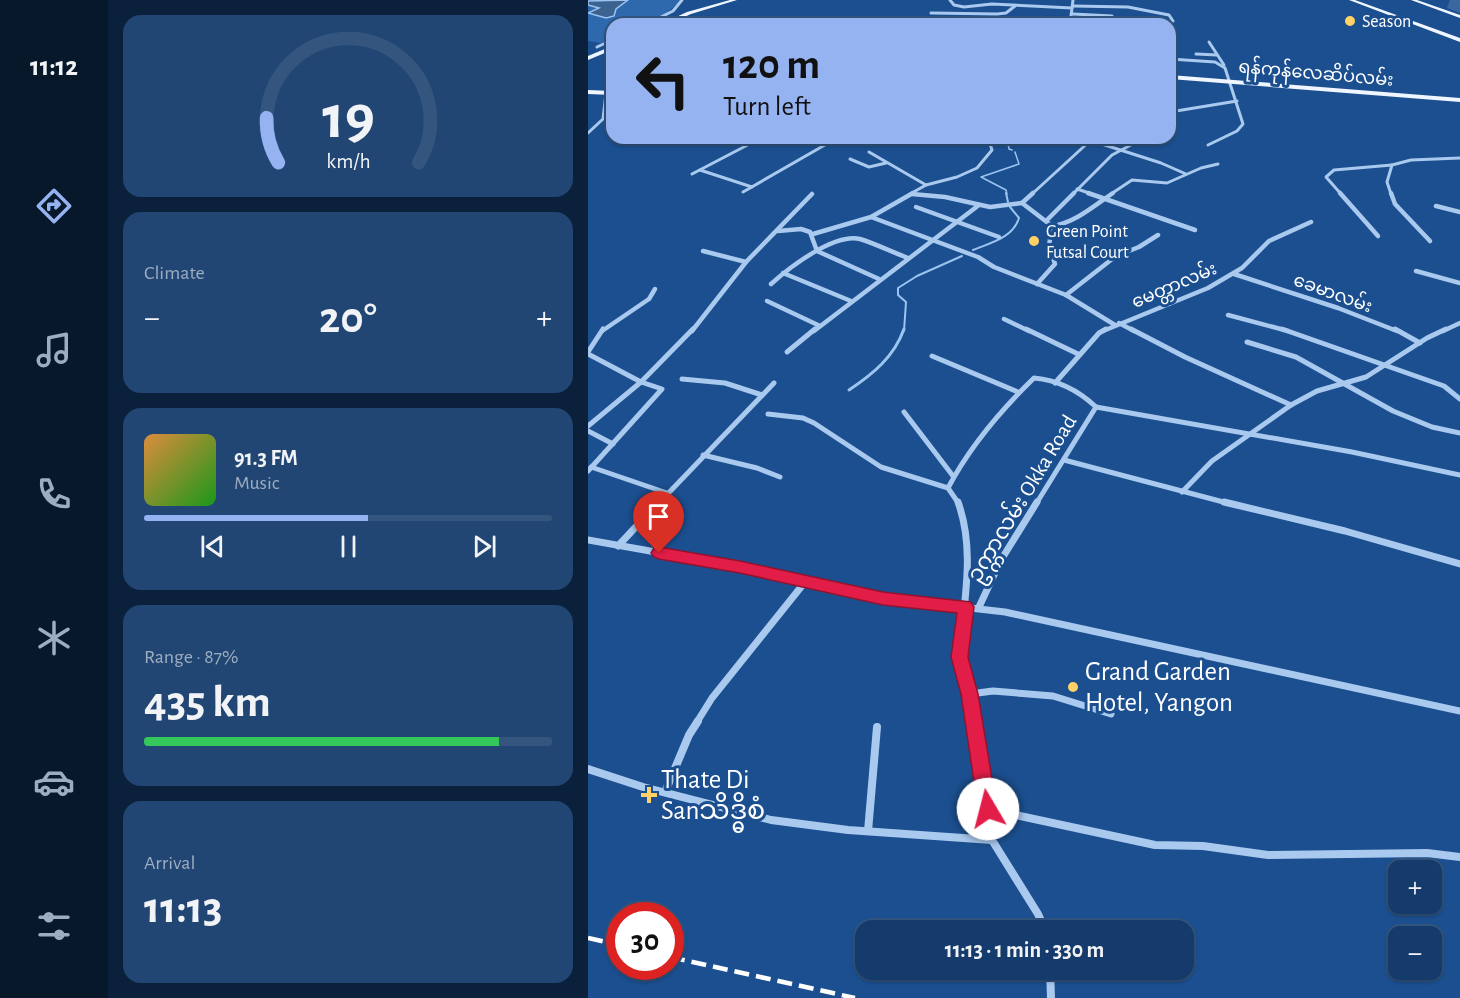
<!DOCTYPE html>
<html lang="en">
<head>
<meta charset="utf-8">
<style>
	:root { --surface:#143b6b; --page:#214673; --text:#f1f3f6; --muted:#9dadc1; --line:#33557e; --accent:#95b2f1 }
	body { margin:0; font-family:"Alegreya Sans","Noto Sans Myanmar",sans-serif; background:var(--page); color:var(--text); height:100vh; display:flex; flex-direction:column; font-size:22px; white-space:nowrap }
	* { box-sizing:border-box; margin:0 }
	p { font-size:20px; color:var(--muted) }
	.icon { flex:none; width:33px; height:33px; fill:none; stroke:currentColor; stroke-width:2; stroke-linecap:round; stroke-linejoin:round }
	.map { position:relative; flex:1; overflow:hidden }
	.side { display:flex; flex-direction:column; gap:15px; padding:15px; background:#0b203b; width:480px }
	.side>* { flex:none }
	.banner { position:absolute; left:18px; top:18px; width:570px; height:126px; border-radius:18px; box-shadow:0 2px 4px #0004,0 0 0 2px var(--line); background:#95b2f1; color:#111; overflow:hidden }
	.controls { position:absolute; left:800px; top:860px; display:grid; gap:12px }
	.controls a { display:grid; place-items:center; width:54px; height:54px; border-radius:12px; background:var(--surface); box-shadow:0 2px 4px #0004,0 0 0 2px var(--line); font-size:30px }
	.speed { position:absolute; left:18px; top:902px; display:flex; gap:12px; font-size:30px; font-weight:700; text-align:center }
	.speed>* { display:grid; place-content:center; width:78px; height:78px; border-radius:50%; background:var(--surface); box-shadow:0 2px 4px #0004,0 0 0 2px var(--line); line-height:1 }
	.speed .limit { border:9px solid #d22; background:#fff; color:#111 }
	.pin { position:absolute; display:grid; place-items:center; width:51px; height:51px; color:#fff; margin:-62px -26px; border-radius:50% 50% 50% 0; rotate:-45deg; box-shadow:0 0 6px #0007 }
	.pin .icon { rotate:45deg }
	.me { position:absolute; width:66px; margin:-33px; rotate:352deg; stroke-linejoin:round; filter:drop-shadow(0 0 4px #0008) }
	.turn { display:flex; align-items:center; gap:21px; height:126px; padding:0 18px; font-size:27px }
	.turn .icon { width:78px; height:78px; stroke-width:2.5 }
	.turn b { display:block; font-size:42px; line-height:51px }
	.big { font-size:45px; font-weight:700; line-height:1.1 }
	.side .tile { flex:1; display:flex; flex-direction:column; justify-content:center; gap:9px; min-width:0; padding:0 21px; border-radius:18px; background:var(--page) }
	.side .dial { align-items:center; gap:0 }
	.dial svg { height:156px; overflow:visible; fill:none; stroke:var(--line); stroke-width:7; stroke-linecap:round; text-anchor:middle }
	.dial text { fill:var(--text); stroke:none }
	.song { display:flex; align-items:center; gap:18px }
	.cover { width:72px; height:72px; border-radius:9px; background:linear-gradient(135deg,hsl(30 70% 55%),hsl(120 70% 35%)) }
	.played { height:6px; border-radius:3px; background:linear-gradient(90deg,var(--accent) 55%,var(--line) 55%) }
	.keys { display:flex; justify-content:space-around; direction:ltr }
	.heat { display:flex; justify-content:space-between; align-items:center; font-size:33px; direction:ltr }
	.charge { height:9px; border-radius:4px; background:linear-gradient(90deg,#34c759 87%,var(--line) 0) }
	.trip { position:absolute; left:267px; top:920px; width:339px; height:60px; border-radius:18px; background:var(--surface); box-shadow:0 2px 4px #0004,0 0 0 2px var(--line); font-weight:700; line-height:60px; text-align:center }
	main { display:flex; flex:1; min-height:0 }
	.menu { display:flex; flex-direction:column; width:108px; justify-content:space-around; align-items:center; background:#08182b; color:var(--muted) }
	.menu .icon { width:42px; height:42px }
	.menu .on { color:var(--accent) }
	.menu b { font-size:27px; color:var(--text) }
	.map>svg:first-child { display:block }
</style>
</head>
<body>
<main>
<nav class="menu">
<b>11:12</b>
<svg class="icon on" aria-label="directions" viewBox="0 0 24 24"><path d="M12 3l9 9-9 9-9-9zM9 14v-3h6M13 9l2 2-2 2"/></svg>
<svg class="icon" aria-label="music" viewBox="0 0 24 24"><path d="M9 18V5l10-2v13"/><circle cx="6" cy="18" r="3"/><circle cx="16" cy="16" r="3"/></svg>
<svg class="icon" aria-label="phone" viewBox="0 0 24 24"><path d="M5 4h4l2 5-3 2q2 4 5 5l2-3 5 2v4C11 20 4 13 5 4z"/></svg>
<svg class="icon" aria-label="climate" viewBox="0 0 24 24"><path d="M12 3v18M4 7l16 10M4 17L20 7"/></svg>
<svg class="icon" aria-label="car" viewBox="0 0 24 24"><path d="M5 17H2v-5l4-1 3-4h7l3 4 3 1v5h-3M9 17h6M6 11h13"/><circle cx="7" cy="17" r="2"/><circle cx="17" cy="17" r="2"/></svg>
<svg class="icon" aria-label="filters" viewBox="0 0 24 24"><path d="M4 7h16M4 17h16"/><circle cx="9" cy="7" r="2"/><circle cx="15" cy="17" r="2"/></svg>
</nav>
<section class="side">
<div class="tile dial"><svg viewBox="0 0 100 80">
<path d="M14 69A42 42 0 1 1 86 69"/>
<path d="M14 69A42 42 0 0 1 8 46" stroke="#95b2f1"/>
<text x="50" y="56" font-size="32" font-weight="700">19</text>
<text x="50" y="72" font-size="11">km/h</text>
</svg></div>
<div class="tile"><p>Climate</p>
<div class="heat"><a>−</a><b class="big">20°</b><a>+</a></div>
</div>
<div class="tile">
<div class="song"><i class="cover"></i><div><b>91.3 FM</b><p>Music</p></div></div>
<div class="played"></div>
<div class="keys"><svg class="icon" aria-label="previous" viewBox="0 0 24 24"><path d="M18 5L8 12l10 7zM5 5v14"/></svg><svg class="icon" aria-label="pause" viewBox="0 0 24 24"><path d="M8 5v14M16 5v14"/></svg><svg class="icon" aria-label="next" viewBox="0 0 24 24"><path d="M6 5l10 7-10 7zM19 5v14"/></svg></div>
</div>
<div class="tile"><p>Range · 87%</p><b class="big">435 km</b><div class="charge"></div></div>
<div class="tile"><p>Arrival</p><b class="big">11:13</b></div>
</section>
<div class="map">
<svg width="872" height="998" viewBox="0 0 872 998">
	<rect width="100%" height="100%" fill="#1b4f8f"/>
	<!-- green -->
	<path fill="#2e69ad" d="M0 0H92C73 23 52 24 24 24V38L13 43 0 41Z"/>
	<!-- water -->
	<path fill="#3c6290" stroke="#9cc4f0" stroke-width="1.5" d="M40 0 28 9 26 16 18 18 0 13 11 8 0 5V1Z"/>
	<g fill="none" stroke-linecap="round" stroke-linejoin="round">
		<!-- stream-far2 -->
		<g stroke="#9cc4f0" stroke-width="1.5">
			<path d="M419 138 421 149 424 150"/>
			<path d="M419 194 418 190 393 177 431 164 427 152"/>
		</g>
		<!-- stream-far1 -->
		<g stroke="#9cc4f0" stroke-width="2">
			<path d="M418 193 420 202"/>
			<path d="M385 250C402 243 425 238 431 218L422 207"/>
			<path d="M316 331 318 302 310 295V288L329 276 374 256"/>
		</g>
		<!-- stream -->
		<path stroke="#9cc4f0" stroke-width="3" d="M261 390C285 374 306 357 316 329"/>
		<!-- minor-far4 -->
		<g stroke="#a9c9ee" stroke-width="3">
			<path d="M362 0 366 5 376 7 404 4 484 8"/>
			<path d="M485 6 540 7 581 15 585 21"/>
			<path d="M343 13 409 14 418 13 427 6"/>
			<path d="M485 14 524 16"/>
			<path d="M59 24 85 11 94 0"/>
			<path d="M482 24 485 0"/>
			<path d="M621 42 636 65"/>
			<path d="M9 47 24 40"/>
			<path d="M608 54 629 55"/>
			<path d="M582 59 627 62 637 68 655 124 649 131 620 145"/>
			<path d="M582 112 649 101"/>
			<path d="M0 133 15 119 18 93 24 88"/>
			<path d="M495 138 573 163 598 174"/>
			<path d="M281 152 338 185"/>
			<path d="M262 159 281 167 298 163"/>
			<path d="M112 170 164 187"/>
			<path d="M104 174 173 138"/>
			<path d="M489 189 504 194"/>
			<path d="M155 192 249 138"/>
			<path d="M322 194 338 185 369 177 389 168 404 150 401 141 397 138"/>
			<path d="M444 194 503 140"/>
			<path d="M485 194 524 155 556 138"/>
			<path d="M523 194 544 180 579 183 613 168 630 164"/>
			<path d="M753 194 738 177 746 170 804 165"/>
			<path d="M803 194 799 182 804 165 823 160 872 158"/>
		</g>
		<!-- minor-far3 -->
		<g stroke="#a9c9ee" stroke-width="4.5">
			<path d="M445 193 434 203 464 226"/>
			<path d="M500 193 607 230"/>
			<path d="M752 193 790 236"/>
			<path d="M803 193 807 204 842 241"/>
			<path d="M324 194 357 197 402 207 434 203"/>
			<path d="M848 206 872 212"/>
			<path d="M328 207 411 237"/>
			<path d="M283 217 390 257 406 267 478 295 527 325"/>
			<path d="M459 220 486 193"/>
			<path d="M464 226C487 223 507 205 525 193"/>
			<path d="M190 231 213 229 222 232 229 251 291 279"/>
			<path d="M225 234 283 217 325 193"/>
			<path d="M115 251 158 262"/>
			<path d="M828 271 872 283"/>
			<path d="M195 273 263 301"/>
			<path d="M646 274 750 308 809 331"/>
			<path d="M183 284C202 267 246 233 272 239 288 244 304 252 320 258"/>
			<path d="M449 284 467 264 461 246 464 226"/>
			<path d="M478 295 528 256 551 247 570 235"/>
			<path d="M179 301 232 326"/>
			<path d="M640 315 700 331"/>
			<path d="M416 319 441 331"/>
			<path d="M531 323 546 331"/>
			<path d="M14 331 61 299 67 289"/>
			<path d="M104 331 158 262 224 194"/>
			<path d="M226 331 391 205"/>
			<path d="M515 331 620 288 654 268 681 241 723 222"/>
			<path d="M855 331 872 323"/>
		</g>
		<!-- minor-far2 -->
		<g stroke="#a9c9ee" stroke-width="5">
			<path d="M438 329 490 354"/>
			<path d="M543 329 597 357 703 405"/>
			<path d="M694 329 856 386 872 399"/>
			<path d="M807 329 832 343"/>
			<path d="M659 342 708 357 805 411 844 427 872 433"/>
			<path d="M0 352 15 329"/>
			<path d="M199 352 227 329"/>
			<path d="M0 354 53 382 74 389 0 471"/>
			<path d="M344 356 430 392"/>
			<path d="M94 379 137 383 174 395"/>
			<path d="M467 383 511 333 518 329"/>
			<path d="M316 412 365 476"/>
			<path d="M180 414 215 418 226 423 293 467 360 488 371 504"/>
			<path d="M0 426 53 382 105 329"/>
			<path d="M0 431 25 444"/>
			<path d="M115 455 169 468 192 477"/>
			<path d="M476 460 643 504"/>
			<path d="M3 467 79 493"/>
			<path d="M360 488C382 446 412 411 446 378 469 380 491 391 508 407L764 452 872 475"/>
			<path d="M594 492 624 461 703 405 729 391 778 377 839 338 858 329"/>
			<path d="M70 504 186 383"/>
			<path d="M448 504 508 407"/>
		</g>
		<!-- minor-far1 -->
		<g stroke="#a9c9ee" stroke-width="7">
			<path d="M370 502C388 552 375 603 372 654 372 667 379 682 382 695 384 704 385 713 386 722"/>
			<path d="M636 502 757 531 872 564"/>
			<path d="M0 540 152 567 295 598 417 612 872 711"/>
			<path d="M30 546 71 502"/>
			<path d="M391 607 413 560 449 502"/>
			<path d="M382 694 405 691 465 696 523 714"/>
			<path d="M109 722 124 698 217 582"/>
		</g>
		<!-- minor -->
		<g stroke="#a9c9ee" stroke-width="8">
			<path d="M386 721 404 840 450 914 457 930"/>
			<path d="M0 769 55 787 183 820 260 830 404 840"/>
			<path d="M77 792 101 735 110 721"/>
			<path d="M400 809 567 845 615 846 680 855 839 853 872 857"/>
			<path d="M280 831 289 727"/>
			<path d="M462 969 463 998"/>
		</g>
		<!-- primary -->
		<g fill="#f0f6ff" fill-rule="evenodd">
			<path d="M142 0H149L103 14 80 24H73L99 12Z"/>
			<path d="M761 0H767L872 38V42Z"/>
			<path d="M823 0H829L872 15V18Z"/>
			<path d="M24 46V50L0 60V56Z"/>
			<path d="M582 75 872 98V102L582 79Z"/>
			<path d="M0 90 24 91V95L0 94Z"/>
		</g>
		<!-- rail -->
		<g stroke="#fff" stroke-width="4.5" stroke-dasharray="15 7" stroke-linecap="butt">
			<path d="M0 938 32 945"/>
			<path d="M82 957 267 998"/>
		</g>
	</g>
	<!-- wall -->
	<path fill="#3a679d" d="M862 0H872V13L859 8Z"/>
	<!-- route -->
	<path fill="#e11d48" stroke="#92132f" stroke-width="1.5" d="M71 547 152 561 295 592 383 602 386 607 380 657 390 694 409 809 406 816 400 818 393 816 390 809 373 694 363 657 369 613 295 605 152 573 71 559 66 557 63 553 66 548Z"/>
	<!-- markers -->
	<g fill="#ffd166" stroke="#1b4f8f" stroke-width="2">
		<circle cx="762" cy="21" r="6"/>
		<circle cx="446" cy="241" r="6"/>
		<circle cx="485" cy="687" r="6"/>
		<path d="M58 786h6v6h6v6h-6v6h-6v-6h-6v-6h6z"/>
	</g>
	<g text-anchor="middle" stroke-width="6" stroke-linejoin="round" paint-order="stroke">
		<!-- far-poi labels -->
		<g font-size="18" fill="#fff" stroke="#1b4f8f" text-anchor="start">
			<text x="774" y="27">Season</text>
			<text x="458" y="237">Green Point<tspan x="458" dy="21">Futsal Court</tspan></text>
		</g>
		<!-- far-street labels -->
		<g font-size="18" fill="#fff" stroke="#1b4f8f">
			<text transform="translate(728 73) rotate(5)" y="6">ရန်ကုန်လေဆိပ်လမ်း</text>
			<text transform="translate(586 285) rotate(-23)" y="6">မေတ္တာလမ်း</text>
			<text transform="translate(745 293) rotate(20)" y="6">ခေမာလမ်း</text>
		</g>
		<!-- street labels -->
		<g font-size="22" fill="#fff" stroke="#1b4f8f">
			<text transform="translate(433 498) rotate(-59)" y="8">ဥက္ကာလမ်း Okka Road</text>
		</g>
		<!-- near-poi labels -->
		<g font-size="27" fill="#fff" stroke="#1b4f8f" text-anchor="start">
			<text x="497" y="680">Grand Garden<tspan x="497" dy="31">Hotel, Yangon</tspan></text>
			<text x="73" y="788">Thate Di<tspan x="73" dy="31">Sanသိဒ္ဓိစံ</tspan></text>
		</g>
	</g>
</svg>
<div class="controls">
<a>+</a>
<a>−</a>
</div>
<div class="speed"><div class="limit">30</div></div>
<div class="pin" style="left:71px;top:553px;background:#d93025"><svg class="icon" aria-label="arrive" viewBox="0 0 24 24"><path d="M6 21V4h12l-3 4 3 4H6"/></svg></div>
<svg class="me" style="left:400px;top:809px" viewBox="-20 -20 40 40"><circle r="19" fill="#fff"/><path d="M0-13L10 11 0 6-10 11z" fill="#e11d48"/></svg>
<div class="trip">11:13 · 1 min · 330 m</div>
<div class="banner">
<div class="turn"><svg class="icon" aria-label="left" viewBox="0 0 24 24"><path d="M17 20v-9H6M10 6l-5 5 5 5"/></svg><div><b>120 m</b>Turn left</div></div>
</div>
</div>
</main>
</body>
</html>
